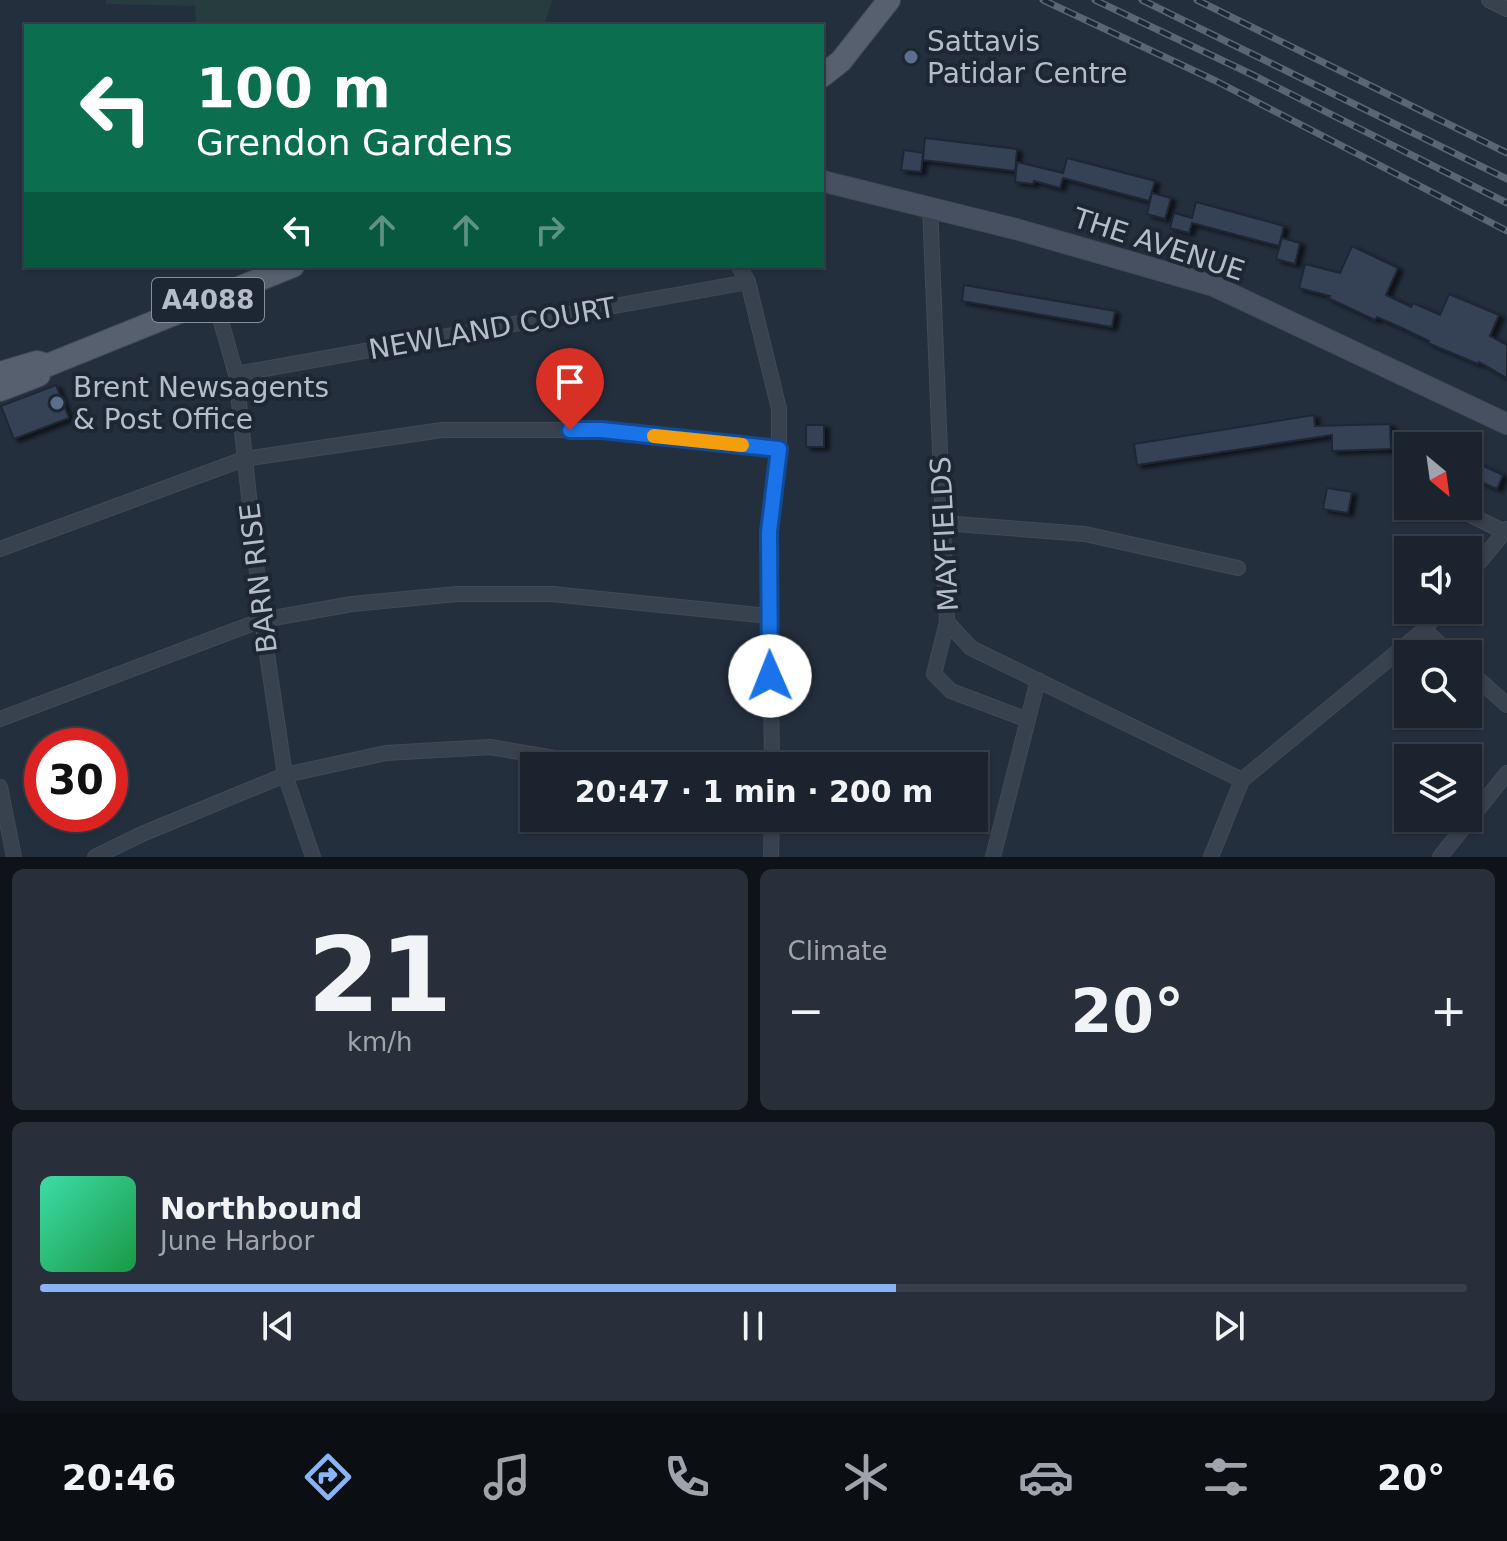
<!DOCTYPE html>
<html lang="en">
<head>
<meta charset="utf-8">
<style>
	:root { --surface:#1b232e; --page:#282f3a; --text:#f1f3f6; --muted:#a0a4aa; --line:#39404a; --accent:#8ab4f8 }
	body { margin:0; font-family:"DejaVu Sans",sans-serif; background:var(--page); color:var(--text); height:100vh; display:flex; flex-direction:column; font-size:30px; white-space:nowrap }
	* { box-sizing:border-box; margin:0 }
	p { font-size:26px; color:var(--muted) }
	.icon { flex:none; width:44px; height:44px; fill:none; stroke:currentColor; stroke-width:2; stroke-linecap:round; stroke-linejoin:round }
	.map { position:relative; height:857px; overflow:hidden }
	.details { display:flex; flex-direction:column; gap:12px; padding:12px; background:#0f1319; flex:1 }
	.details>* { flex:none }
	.top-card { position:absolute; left:24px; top:24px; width:800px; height:244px; border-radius:0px; box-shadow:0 2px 6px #0004,0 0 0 2px var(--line); background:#0b6e4f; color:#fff; overflow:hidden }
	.needle { width:52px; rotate:151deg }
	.tools { position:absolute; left:1394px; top:432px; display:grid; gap:16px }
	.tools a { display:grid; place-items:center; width:88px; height:88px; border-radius:0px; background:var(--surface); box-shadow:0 2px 6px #0004,0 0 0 2px var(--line); font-size:40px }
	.speed { position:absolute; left:24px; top:728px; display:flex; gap:16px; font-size:40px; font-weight:700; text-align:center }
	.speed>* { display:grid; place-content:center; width:104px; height:104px; border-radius:50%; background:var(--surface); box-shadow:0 2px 6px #0004,0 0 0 2px var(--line); line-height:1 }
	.speed .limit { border:12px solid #d22; background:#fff; color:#111 }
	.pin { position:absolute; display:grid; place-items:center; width:68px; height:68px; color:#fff; margin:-82px -34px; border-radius:50% 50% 50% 0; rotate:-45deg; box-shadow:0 0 8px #0007 }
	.pin .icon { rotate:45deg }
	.me { position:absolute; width:88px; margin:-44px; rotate:359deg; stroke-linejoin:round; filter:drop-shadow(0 0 6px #0008) }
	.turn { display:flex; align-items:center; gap:28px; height:168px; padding:0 40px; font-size:36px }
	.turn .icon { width:104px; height:104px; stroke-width:2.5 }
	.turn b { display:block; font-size:56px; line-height:68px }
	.lanes { display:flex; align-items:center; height:76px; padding:0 40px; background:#0003; justify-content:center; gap:40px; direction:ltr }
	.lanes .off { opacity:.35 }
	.big { font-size:60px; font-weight:800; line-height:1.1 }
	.details .tile { flex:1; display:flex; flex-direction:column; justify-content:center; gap:12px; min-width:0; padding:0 28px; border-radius:12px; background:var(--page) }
	.details .dial { align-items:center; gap:0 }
	.dial b { font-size:104px; line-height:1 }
	.song { display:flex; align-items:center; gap:24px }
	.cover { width:96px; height:96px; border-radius:12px; background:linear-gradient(135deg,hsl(160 70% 55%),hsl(140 70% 35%)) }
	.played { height:8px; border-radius:4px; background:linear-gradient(90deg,var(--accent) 60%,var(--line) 60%) }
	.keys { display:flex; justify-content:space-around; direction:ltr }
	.heat { display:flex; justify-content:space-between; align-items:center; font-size:44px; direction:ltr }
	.details .tiles { flex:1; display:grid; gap:12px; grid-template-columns:1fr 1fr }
	.tile:last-child { grid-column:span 2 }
	.trip { position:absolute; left:520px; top:752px; width:468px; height:80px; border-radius:0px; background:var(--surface); box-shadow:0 2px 6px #0004,0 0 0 2px var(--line); font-weight:800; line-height:80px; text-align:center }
	.dock { display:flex; height:128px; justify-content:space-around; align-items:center; background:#0b0e12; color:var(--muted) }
	.dock .icon { width:56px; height:56px }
	.dock .on { color:var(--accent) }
	.dock b { font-size:36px; color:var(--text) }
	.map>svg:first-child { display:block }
</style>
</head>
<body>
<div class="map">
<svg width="1507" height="857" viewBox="0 0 1507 857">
	<defs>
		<filter id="shadow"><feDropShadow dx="5" dy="3" stdDeviation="2" flood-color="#0009"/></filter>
	</defs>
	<rect width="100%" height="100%" fill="#242f3e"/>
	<!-- green -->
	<path fill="#263c3f" d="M106 0H552L544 26H196L195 6 106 4Z"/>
	<!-- building -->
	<g fill="#364354" stroke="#1f2835" stroke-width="2" filter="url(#shadow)">
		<path d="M925 138 1017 149 1015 171 923 160Z"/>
		<path d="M904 150 923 153 921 172 901 170Z"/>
		<path d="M1067 158 1155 181 1149 201 1063 178 1060 188 1034 181 1033 184 1015 182 1017 162 1063 173Z"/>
		<path d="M1152 193 1171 198 1165 219 1147 214Z"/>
		<path d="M1196 202 1284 226 1279 246 1192 223 1189 233 1170 228 1174 213 1192 218Z"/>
		<path d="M1282 238 1300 243 1295 264 1276 259Z"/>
		<path d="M1352 246 1398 268 1386 295 1411 307 1413 303 1440 315 1449 294 1499 315 1490 336 1507 345V378L1479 362 1478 364 1428 343 1429 341 1402 328 1377 317 1375 320 1328 298 1330 296 1299 288 1305 264 1340 273Z"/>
		<path d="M964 285 1115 311 1112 327 962 301Z"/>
		<path d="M56 385 69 418 14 439 1 406Z"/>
		<path d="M1314 415 1315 426 1390 424 1391 449 1332 451V435L1137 465 1134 444Z"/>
		<rect x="806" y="425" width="18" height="22"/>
		<path d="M1468 459 1503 475 1497 489 1468 476Z"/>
		<path d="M1327 488 1352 492 1348 513 1323 509Z"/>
	</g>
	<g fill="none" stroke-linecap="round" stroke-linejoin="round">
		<defs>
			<g id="street">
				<path d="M1489 0 1507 9"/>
				<path d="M930 207 947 622 971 648 1242 780"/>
				<path d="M739 266 748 282 779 409V449L769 532 772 766"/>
				<path d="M214 297 236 374 262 620 285 775 313 857"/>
				<path d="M236 374 748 282"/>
				<path d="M1402 481 1408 484"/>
				<path d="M1452 506 1505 532"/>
				<path d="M942 523 1085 534 1238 568"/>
				<path d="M0 549 244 459 442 430H602L779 449"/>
				<path d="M1468 576 1507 529"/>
				<path d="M947 622 934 674 951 691 1028 720"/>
				<path d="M1424 630 1451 654"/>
				<path d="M1468 670 1507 705"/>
				<path d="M0 719 262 620 352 604 457 594H552L769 616"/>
				<path d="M0 787 14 857"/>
				<path d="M95 857 142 834 285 775 386 753 490 747 602 766"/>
				<path d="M771 857 772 818"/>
				<path d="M993 857 1038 680"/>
				<path d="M1211 857 1242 780 1424 630 1440 610"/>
				<path d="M1440 857 1507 773"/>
			</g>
			<path id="secondary" d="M822 181 1016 229 1214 286 1507 424"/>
			<g id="primary">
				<path d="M822 76 841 61 889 0"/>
				<path d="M0 373 37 362 48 365 293 266"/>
				<path d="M0 390 39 375"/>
			</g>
		</defs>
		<!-- street casing -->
		<use href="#street" stroke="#414a57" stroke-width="16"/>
		<!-- secondary casing -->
		<use href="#secondary" stroke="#414a57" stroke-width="22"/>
		<!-- primary casing -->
		<use href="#primary" stroke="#414a57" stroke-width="24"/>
		<!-- street -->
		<use href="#street" stroke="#38414e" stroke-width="14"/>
		<!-- secondary -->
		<use href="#secondary" stroke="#465061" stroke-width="20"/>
		<!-- primary -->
		<use href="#primary" stroke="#56606e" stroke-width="22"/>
		<defs>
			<g id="rail">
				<path d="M1043 0 1216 81 1507 231"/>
				<path d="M1095 0 1253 75 1507 203"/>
				<path d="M1142 0 1507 179"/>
				<path d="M1197 0 1507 153"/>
			</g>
		</defs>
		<!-- rail casing -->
		<use href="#rail" stroke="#5a6575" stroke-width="7"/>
		<!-- rail -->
		<use href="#rail" stroke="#1d2633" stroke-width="4" stroke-dasharray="12" stroke-linecap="butt"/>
	</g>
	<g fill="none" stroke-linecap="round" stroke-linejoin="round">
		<defs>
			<path id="route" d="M570 430H602L779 449 769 532 770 676"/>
		</defs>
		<!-- route casing -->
		<use href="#route" stroke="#114b97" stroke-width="20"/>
		<!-- route -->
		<use href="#route" stroke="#1a73e8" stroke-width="14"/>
		<!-- slow -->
		<path stroke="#f59e0b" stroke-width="14" d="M654 436 742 445"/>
	</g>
	<!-- markers -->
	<g fill="#5c6f8a" stroke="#1d2633" stroke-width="3">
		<circle cx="911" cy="57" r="8"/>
		<circle cx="57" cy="403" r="8"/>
	</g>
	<g text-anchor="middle" stroke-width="8" stroke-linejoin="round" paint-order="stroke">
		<!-- shield labels -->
		<rect fill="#1d2633" stroke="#878f9c" stroke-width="2" x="152" y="278" width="112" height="44" rx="6"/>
		<g font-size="26" font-weight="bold" fill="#b4bcc9">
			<text x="208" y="309">A4088</text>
		</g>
		<!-- poi labels -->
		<g font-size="28" fill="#b4bcc9" stroke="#1d2633" text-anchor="start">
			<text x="927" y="51">Sattavis<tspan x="927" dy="32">Patidar Centre</tspan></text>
			<text x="73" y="397">Brent Newsagents<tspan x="73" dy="32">&amp; Post Office</tspan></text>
		</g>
		<!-- street labels -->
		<g font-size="28" fill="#b4bcc9" stroke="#1d2633">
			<text transform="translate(1159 244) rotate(18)" y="10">THE AVENUE</text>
			<text transform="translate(492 328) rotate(-10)" y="10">NEWLAND COURT</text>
			<text transform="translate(944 534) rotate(-93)" y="10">MAYFIELDS</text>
			<text transform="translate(258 578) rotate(-97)" y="10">BARN RISE</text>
		</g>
	</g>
</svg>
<div class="tools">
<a><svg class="needle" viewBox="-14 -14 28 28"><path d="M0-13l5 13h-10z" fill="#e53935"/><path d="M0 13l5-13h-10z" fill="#a0a4aa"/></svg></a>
<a><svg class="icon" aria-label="sound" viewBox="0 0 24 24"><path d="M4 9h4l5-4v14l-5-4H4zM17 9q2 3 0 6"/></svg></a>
<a><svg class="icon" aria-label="search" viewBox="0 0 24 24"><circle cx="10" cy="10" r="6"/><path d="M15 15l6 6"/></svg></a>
<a><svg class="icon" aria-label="layers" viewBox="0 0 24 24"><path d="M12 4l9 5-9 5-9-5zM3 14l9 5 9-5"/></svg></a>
</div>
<div class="speed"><div class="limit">30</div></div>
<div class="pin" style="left:570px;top:430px;background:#d93025"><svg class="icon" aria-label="arrive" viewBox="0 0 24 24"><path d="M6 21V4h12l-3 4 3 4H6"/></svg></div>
<svg class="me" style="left:770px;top:676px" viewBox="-20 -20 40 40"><circle r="19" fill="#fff"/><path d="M0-13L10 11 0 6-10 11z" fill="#1a73e8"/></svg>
<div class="trip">20:47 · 1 min · 200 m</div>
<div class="top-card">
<div class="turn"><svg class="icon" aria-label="left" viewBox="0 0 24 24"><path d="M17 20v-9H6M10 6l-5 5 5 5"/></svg><div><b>100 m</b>Grendon Gardens</div></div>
<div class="lanes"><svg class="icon" aria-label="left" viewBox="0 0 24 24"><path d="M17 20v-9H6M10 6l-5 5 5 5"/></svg><svg class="icon off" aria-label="ahead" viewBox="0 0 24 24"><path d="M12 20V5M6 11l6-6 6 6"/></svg><svg class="icon off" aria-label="ahead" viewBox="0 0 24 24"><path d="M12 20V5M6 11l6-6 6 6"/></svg><svg class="icon off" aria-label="right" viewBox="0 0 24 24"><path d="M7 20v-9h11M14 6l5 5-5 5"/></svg></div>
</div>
</div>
<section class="details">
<div class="tiles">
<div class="tile dial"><b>21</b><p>km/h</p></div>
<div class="tile"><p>Climate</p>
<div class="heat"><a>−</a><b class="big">20°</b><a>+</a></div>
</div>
<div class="tile">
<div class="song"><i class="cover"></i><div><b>Northbound</b><p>June Harbor</p></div></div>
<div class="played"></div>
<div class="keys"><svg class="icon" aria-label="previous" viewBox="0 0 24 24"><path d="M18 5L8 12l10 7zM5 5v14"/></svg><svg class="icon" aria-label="pause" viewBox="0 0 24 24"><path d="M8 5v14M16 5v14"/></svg><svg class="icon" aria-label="next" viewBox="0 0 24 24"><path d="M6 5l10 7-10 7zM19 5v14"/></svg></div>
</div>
</div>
</section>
<nav class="dock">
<b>20:46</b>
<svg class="icon on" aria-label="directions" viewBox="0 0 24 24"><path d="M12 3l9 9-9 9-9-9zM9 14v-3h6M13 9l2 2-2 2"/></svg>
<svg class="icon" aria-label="music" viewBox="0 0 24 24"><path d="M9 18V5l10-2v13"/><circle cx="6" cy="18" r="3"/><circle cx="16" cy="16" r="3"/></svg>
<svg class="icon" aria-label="phone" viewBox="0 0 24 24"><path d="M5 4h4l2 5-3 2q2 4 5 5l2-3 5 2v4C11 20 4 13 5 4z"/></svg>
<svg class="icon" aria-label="climate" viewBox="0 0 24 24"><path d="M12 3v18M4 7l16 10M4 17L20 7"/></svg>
<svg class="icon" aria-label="car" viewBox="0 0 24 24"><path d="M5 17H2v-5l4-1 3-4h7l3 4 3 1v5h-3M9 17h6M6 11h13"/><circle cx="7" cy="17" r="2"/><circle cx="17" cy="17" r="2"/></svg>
<svg class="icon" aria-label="filters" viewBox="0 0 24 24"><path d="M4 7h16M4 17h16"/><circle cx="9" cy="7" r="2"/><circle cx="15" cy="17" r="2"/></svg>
<b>20°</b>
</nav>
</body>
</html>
